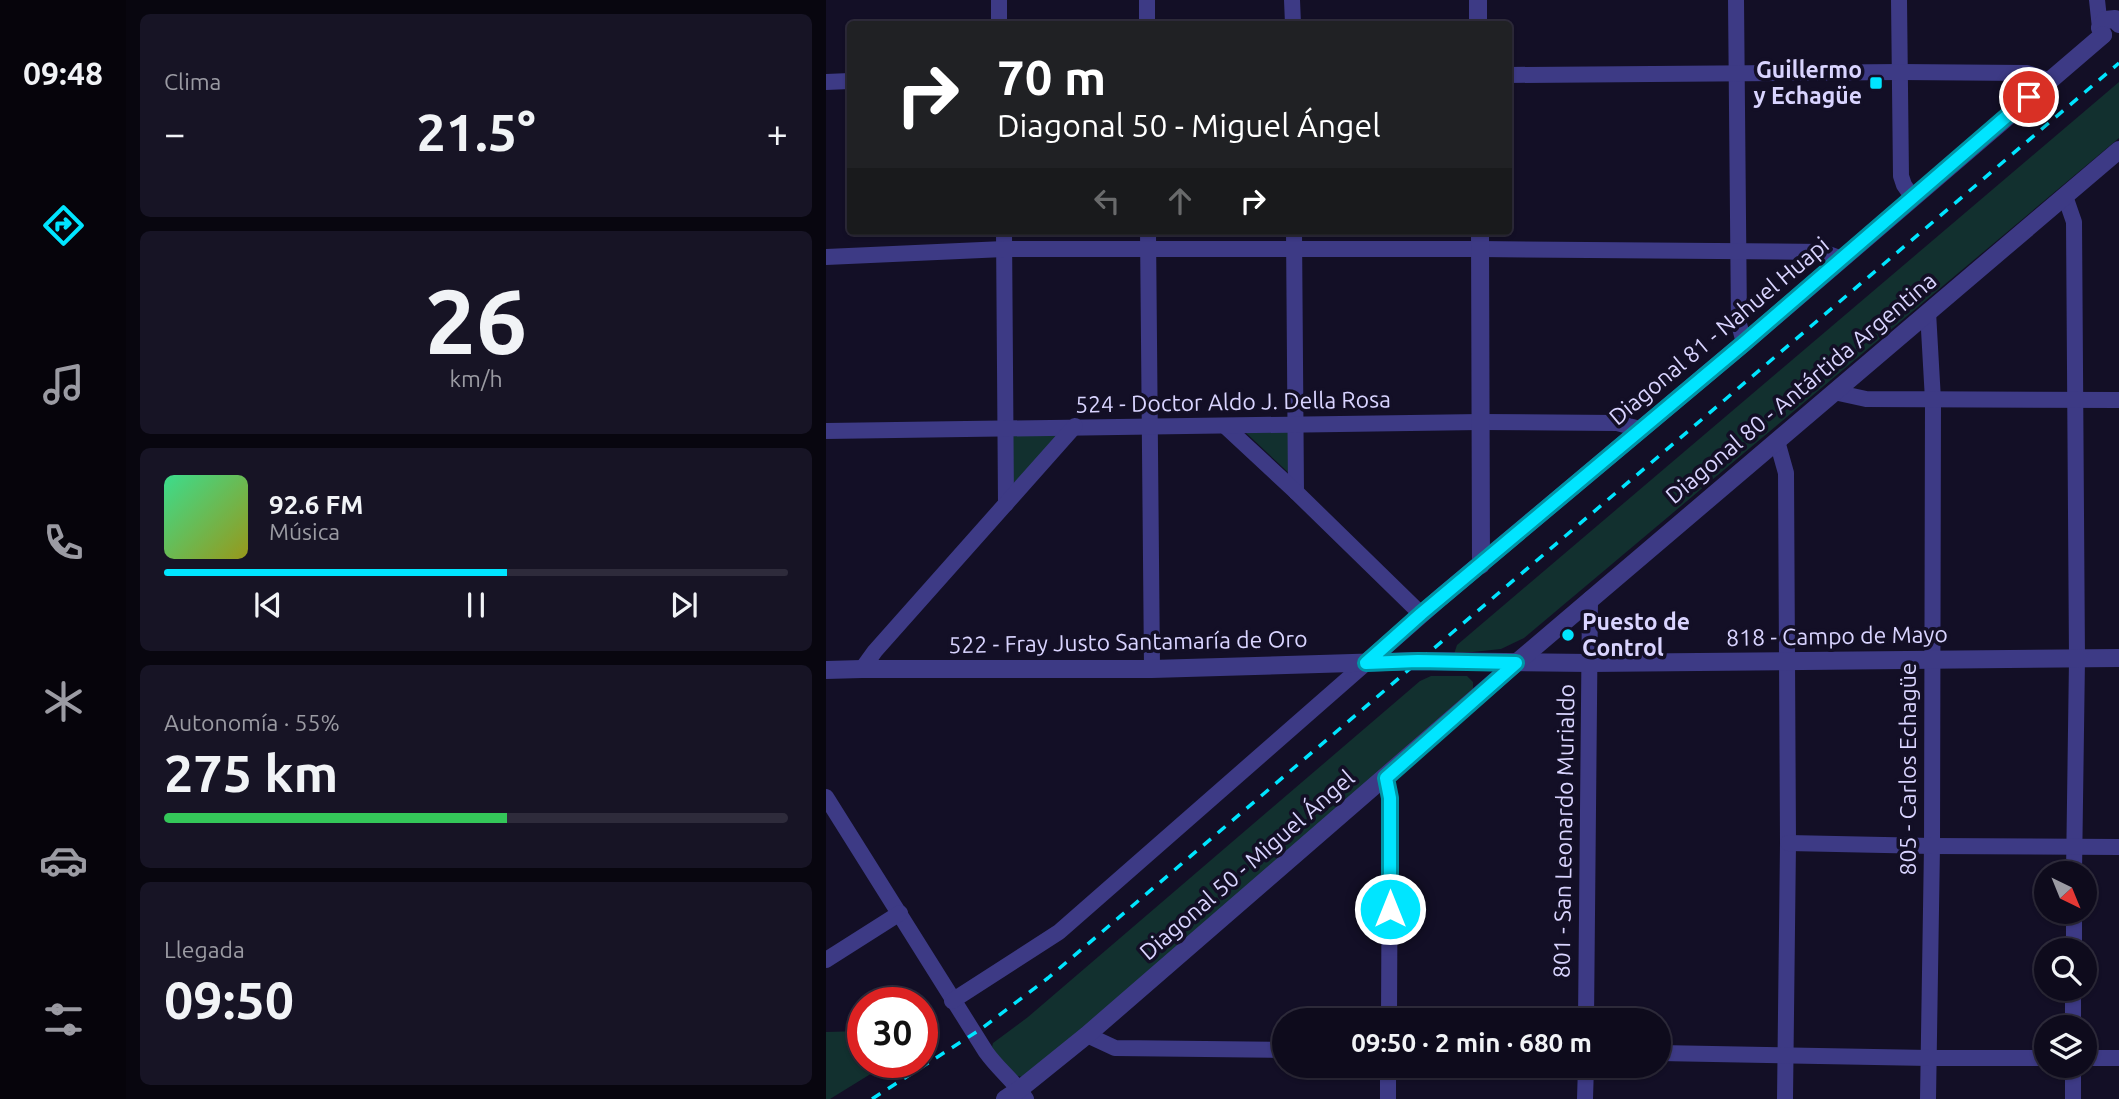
<!DOCTYPE html>
<html lang="es">
<head>
<meta charset="utf-8">
<style>
	:root { --surface:#0e0b1c; --page:#171425; --text:#f1f3f6; --muted:#9b9ba3; --line:#2e2b3b; --accent:#00e5ff }
	body { margin:0; font-family:Ubuntu,sans-serif; background:var(--page); color:var(--text); height:100vh; display:flex; flex-direction:column; font-size:26px; white-space:nowrap }
	* { box-sizing:border-box; margin:0 }
	p { font-size:23px; color:var(--muted) }
	.icon { flex:none; width:38px; height:38px; fill:none; stroke:currentColor; stroke-width:2; stroke-linecap:round; stroke-linejoin:round }
	.map { position:relative; flex:1; overflow:hidden }
	.drawer { display:flex; flex-direction:column; gap:14px; padding:14px; background:#08060f; width:700px }
	.drawer>* { flex:none }
	.banner { position:absolute; left:21px; top:21px; width:665px; height:214px; border-radius:7px; box-shadow:0 2px 5px #0004,0 0 0 2px var(--line); background:#202124; color:#fff; overflow:hidden }
	.needle { width:46px; rotate:137deg }
	.controls { position:absolute; left:1208px; top:861px; display:grid; gap:14px }
	.controls a { display:grid; place-items:center; width:63px; height:63px; border-radius:50%; background:var(--surface); box-shadow:0 2px 5px #0004,0 0 0 2px var(--line); font-size:35px }
	.speed { position:absolute; left:21px; top:987px; display:flex; gap:14px; font-size:35px; font-weight:700; text-align:center }
	.speed>* { display:grid; place-content:center; width:91px; height:91px; border-radius:50%; background:var(--surface); box-shadow:0 2px 5px #0004,0 0 0 2px var(--line); line-height:1 }
	.speed .limit { border:10px solid #d22; background:#fff; color:#111 }
	.pin { position:absolute; display:grid; place-items:center; width:60px; height:60px; color:#fff; margin:-30px; border:4px solid #fff; border-radius:50%; box-shadow:0 2px 7px #0007 }
	.me { position:absolute; width:77px; margin:-38px; rotate:0deg; stroke-linejoin:round; filter:drop-shadow(0 0 5px #0008) }
	.turn { display:flex; align-items:center; gap:24px; height:147px; padding:0 35px; font-size:32px }
	.turn .icon { width:91px; height:91px; stroke-width:2.5 }
	.turn b { display:block; font-size:49px; line-height:60px }
	.lanes { display:flex; align-items:center; height:66px; padding:0 35px; background:#0003; justify-content:center; gap:35px; direction:ltr }
	.lanes .off { opacity:.35 }
	.big { font-size:52px; font-weight:700; line-height:1.1 }
	.drawer .widget { flex:1; display:flex; flex-direction:column; justify-content:center; gap:10px; min-width:0; padding:0 24px; border-radius:10px; background:var(--page) }
	.drawer .dial { align-items:center; gap:0 }
	.dial b { font-size:91px; line-height:1 }
	.song { display:flex; align-items:center; gap:21px }
	.cover { width:84px; height:84px; border-radius:10px; background:linear-gradient(135deg,hsl(150 70% 55%),hsl(60 70% 35%)) }
	.played { height:7px; border-radius:4px; background:linear-gradient(90deg,var(--accent) 55%,var(--line) 55%) }
	.keys { display:flex; justify-content:space-around; direction:ltr }
	.heat { display:flex; justify-content:space-between; align-items:center; font-size:38px; direction:ltr }
	.charge { height:10px; border-radius:5px; background:linear-gradient(90deg,#34c759 55%,var(--line) 0) }
	.trip { position:absolute; left:446px; top:1008px; width:399px; height:70px; border-radius:35px; background:var(--surface); box-shadow:0 2px 5px #0004,0 0 0 2px var(--line); font-weight:700; line-height:70px; text-align:center }
	main { display:flex; flex:1; min-height:0 }
	.tabs { display:flex; flex-direction:column; width:126px; justify-content:space-around; align-items:center; background:#06040b; color:var(--muted) }
	.tabs .icon { width:49px; height:49px }
	.tabs .on { color:var(--accent) }
	.tabs b { font-size:32px; color:var(--text) }
	.map>svg:first-child { display:block }
</style>
</head>
<body>
<main>
<nav class="tabs">
<b>09:48</b>
<svg class="icon on" aria-label="directions" viewBox="0 0 24 24"><path d="M12 3l9 9-9 9-9-9zM9 14v-3h6M13 9l2 2-2 2"/></svg>
<svg class="icon" aria-label="music" viewBox="0 0 24 24"><path d="M9 18V5l10-2v13"/><circle cx="6" cy="18" r="3"/><circle cx="16" cy="16" r="3"/></svg>
<svg class="icon" aria-label="phone" viewBox="0 0 24 24"><path d="M5 4h4l2 5-3 2q2 4 5 5l2-3 5 2v4C11 20 4 13 5 4z"/></svg>
<svg class="icon" aria-label="climate" viewBox="0 0 24 24"><path d="M12 3v18M4 7l16 10M4 17L20 7"/></svg>
<svg class="icon" aria-label="car" viewBox="0 0 24 24"><path d="M5 17H2v-5l4-1 3-4h7l3 4 3 1v5h-3M9 17h6M6 11h13"/><circle cx="7" cy="17" r="2"/><circle cx="17" cy="17" r="2"/></svg>
<svg class="icon" aria-label="filters" viewBox="0 0 24 24"><path d="M4 7h16M4 17h16"/><circle cx="9" cy="7" r="2"/><circle cx="15" cy="17" r="2"/></svg>
</nav>
<section class="drawer">
<div class="widget"><p>Clima</p>
<div class="heat"><a>−</a><b class="big">21.5°</b><a>+</a></div>
</div>
<div class="widget dial"><b>26</b><p>km/h</p></div>
<div class="widget">
<div class="song"><i class="cover"></i><div><b>92.6 FM</b><p>Música</p></div></div>
<div class="played"></div>
<div class="keys"><svg class="icon" aria-label="previous" viewBox="0 0 24 24"><path d="M18 5L8 12l10 7zM5 5v14"/></svg><svg class="icon" aria-label="pause" viewBox="0 0 24 24"><path d="M8 5v14M16 5v14"/></svg><svg class="icon" aria-label="next" viewBox="0 0 24 24"><path d="M6 5l10 7-10 7zM19 5v14"/></svg></div>
</div>
<div class="widget"><p>Autonomía · 55%</p><b class="big">275 km</b><div class="charge"></div></div>
<div class="widget"><p>Llegada</p><b class="big">09:50</b></div>
</section>
<div class="map">
<svg width="1293" height="1099" viewBox="0 0 1293 1099">
	<rect width="100%" height="100%" fill="#130f26"/>
	<!-- green -->
	<g fill="#12302f">
		<path d="M1293 82V138L698 638 675 649 628 654 631 645Z"/>
		<path d="M238 429 184 488 186 431Z"/>
		<path d="M464 430 466 476 418 431Z"/>
		<path d="M605 676H641L647 682V690L243 1040 196 1077 188 1075 165 1051 167 1043 202 1017 594 681Z"/>
		<path d="M37 1031V1062H64L4 1099H0V1032Z"/>
	</g>
	<g fill="none" stroke-linecap="round" stroke-linejoin="round">
		<!-- minor -->
		<g stroke="#3d3a85" stroke-width="16">
			<path d="M173 0V24"/>
			<path d="M321 0V24"/>
			<path d="M466 0 467 24"/>
			<path d="M910 0 913 324 918 343"/>
			<path d="M1073 0 1075 176 1078 185 1087 198"/>
			<path d="M1271 0 1274 28"/>
			<path d="M682 75 1074 72 1201 73 1222 80"/>
			<path d="M0 82 24 81"/>
			<path d="M1239 196 1248 222 1251 659 1248 873"/>
			<path d="M178 231 180 504"/>
			<path d="M322 231 326 669"/>
			<path d="M468 231 470 492"/>
			<path d="M0 257 178 249H654L997 252 1016 259"/>
			<path d="M1102 312 1107 400 1106 846 1102 1099"/>
			<path d="M1008 392 1040 399 1293 400"/>
			<path d="M399 426 470 492 595 614"/>
			<path d="M0 431 654 422 791 423 814 429"/>
			<path d="M951 441 960 473 962 843 959 1099"/>
			<path d="M36 669 49 651 249 426"/>
			<path d="M560 778 564 798 563 1020"/>
			<path d="M0 797 160 1052C172 1069 189 1082 200 1099"/>
			<path d="M962 843 1106 846 1293 847"/>
			<path d="M1248 950V912"/>
			<path d="M0 960 74 913"/>
			<path d="M126 1001 233 932 540 663"/>
			<path d="M760 1020 764 599"/>
			<path d="M1247 1027V989"/>
			<path d="M261 1035 289 1048 458 1050"/>
			<path d="M833 1053 1103 1058H1220"/>
			<path d="M1258 1058H1293"/>
			<path d="M562 1099V1066"/>
			<path d="M759 1099 760 1066"/>
			<path d="M1247 1099V1066"/>
		</g>
		<!-- tertiary -->
		<g stroke="#3d3a85" stroke-width="18">
			<path d="M652 0V24"/>
			<path d="M1277 35 1274 28 1279 20 1289 19 1293 24"/>
			<path d="M654 231 655 565"/>
			<path d="M540 663 614 598 918 343 1277 35"/>
			<path d="M0 670 36 669H326L592 661 764 663 1293 658"/>
			<path d="M179 1099 194 1089 261 1035 690 663 1293 150"/>
		</g>
		<!-- rail -->
		<path stroke="#00e5ff" stroke-width="3.5" stroke-dasharray="10 9" stroke-linecap="butt" d="M46 1099 155 1029 222 978 1293 63"/>
	</g>
	<g fill="none" stroke-linecap="round" stroke-linejoin="round">
		<defs>
			<path id="route" d="M564 909V798L560 778 690 663 592 661 540 663 595 614 918 343 1203 97"/>
		</defs>
		<!-- route casing -->
		<use href="#route" stroke="#0095a6" stroke-width="18"/>
		<!-- route -->
		<use href="#route" stroke="#00e5ff" stroke-width="12"/>
	</g>
	<!-- markers -->
	<g fill="#00e5ff" stroke="#130f26" stroke-width="2.5">
		<rect x="1043" y="76" width="14" height="14" rx="3.5"/>
		<circle cx="742" cy="635" r="7"/>
	</g>
	<g text-anchor="middle" stroke-width="7" stroke-linejoin="round" paint-order="stroke">
		<!-- poi labels -->
		<g font-size="23" font-weight="bold" fill="#d9d4ff" stroke="#130f26" text-anchor="end">
			<text x="1036" y="78">Guillermo<tspan x="1036" dy="26">y Echagüe</tspan></text>
			<text x="756" y="630" text-anchor="start">Puesto de<tspan x="756" dy="26">Control</tspan></text>
		</g>
		<!-- street labels -->
		<g font-size="23" fill="#d9d4ff" stroke="#130f26">
			<text transform="translate(893 331) rotate(-40)" y="8">Diagonal 81 - Nahuel Huapi</text>
			<text transform="translate(975 388) rotate(-40)" y="8">Diagonal 80 - Antártida Argentina</text>
			<text transform="translate(407 402) rotate(-1)" y="8">524 - Doctor Aldo J. Della Rosa</text>
			<text transform="translate(1011 636) rotate(-1)" y="8">818 - Campo de Mayo</text>
			<text transform="translate(302 642) rotate(-1)" y="8">522 - Fray Justo Santamaría de Oro</text>
			<text transform="translate(1082 769) rotate(-90)" y="8">805 - Carlos Echagüe</text>
			<text transform="translate(738 831) rotate(-89)" y="8">801 - San Leonardo Murialdo</text>
			<text transform="translate(421 865) rotate(-41)" y="8">Diagonal 50 - Miguel Ángel</text>
		</g>
	</g>
</svg>
<div class="controls">
<a><svg class="needle" viewBox="-14 -14 28 28"><path d="M0-13l5 13h-10z" fill="#e53935"/><path d="M0 13l5-13h-10z" fill="#9b9ba3"/></svg></a>
<a><svg class="icon" aria-label="search" viewBox="0 0 24 24"><circle cx="10" cy="10" r="6"/><path d="M15 15l6 6"/></svg></a>
<a><svg class="icon" aria-label="layers" viewBox="0 0 24 24"><path d="M12 4l9 5-9 5-9-5zM3 14l9 5 9-5"/></svg></a>
</div>
<div class="speed"><div class="limit">30</div></div>
<div class="pin" style="left:1203px;top:97px;background:#d93025"><svg class="icon" aria-label="arrive" viewBox="0 0 24 24"><path d="M6 21V4h12l-3 4 3 4H6"/></svg></div>
<svg class="me" style="left:564px;top:909px" viewBox="-20 -20 40 40"><circle r="17" fill="#00e5ff" stroke="#fff" stroke-width="3"/><path d="M0-11L8 9 0 5-8 9z" fill="#fff"/></svg>
<div class="trip">09:50 · 2 min · 680 m</div>
<div class="banner">
<div class="turn"><svg class="icon" aria-label="right" viewBox="0 0 24 24"><path d="M7 20v-9h11M14 6l5 5-5 5"/></svg><div><b>70 m</b>Diagonal 50 - Miguel Ángel</div></div>
<div class="lanes"><svg class="icon off" aria-label="left" viewBox="0 0 24 24"><path d="M17 20v-9H6M10 6l-5 5 5 5"/></svg><svg class="icon off" aria-label="ahead" viewBox="0 0 24 24"><path d="M12 20V5M6 11l6-6 6 6"/></svg><svg class="icon" aria-label="right" viewBox="0 0 24 24"><path d="M7 20v-9h11M14 6l5 5-5 5"/></svg></div>
</div>
</div>
</main>
</body>
</html>
